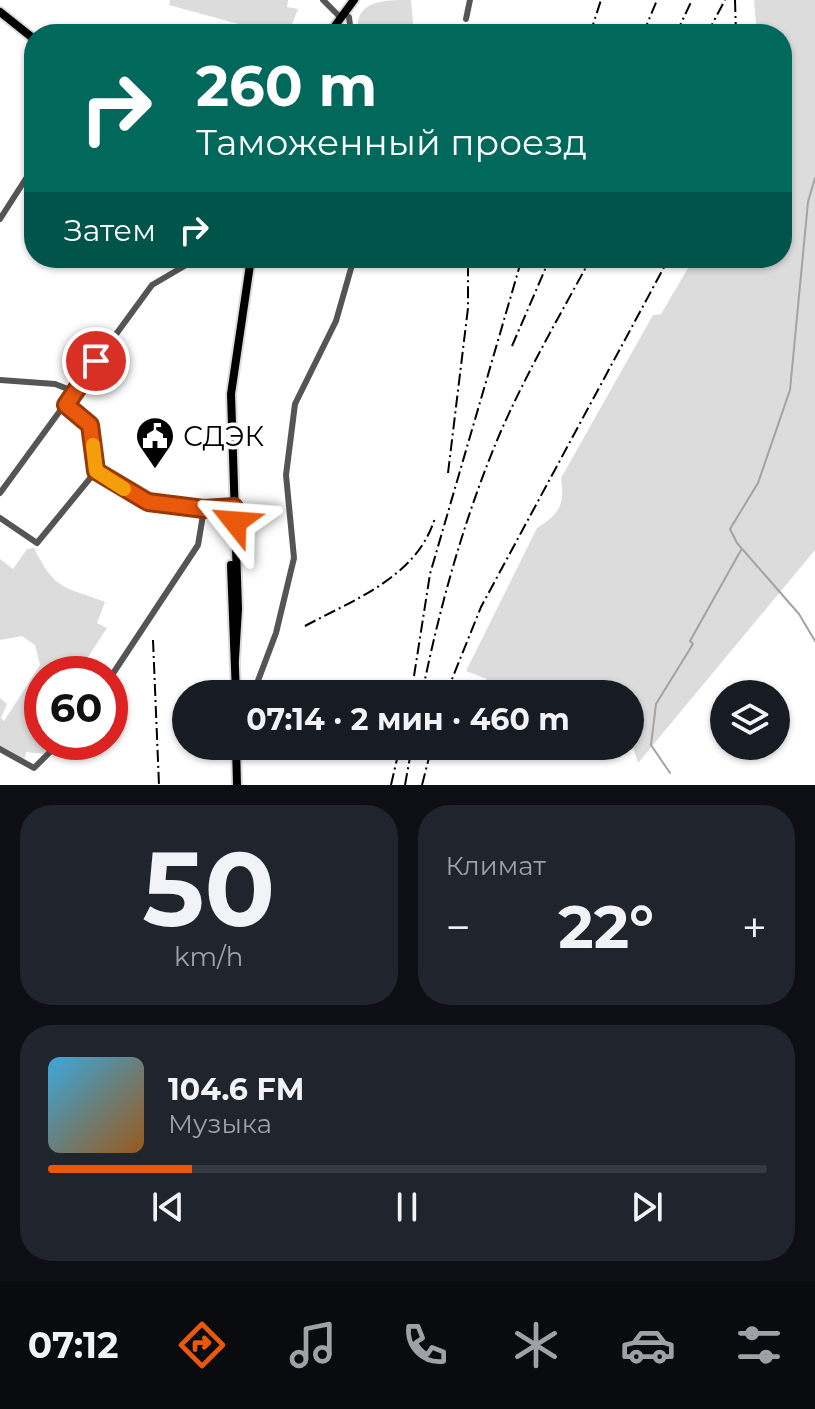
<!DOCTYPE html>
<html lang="ru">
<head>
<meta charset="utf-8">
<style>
	:root { --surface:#171b24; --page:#20242c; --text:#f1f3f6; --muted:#9ea1a6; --line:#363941; --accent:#ea580c }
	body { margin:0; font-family:Montserrat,sans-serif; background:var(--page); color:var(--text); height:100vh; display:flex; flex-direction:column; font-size:30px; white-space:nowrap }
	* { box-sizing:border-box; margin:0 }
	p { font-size:26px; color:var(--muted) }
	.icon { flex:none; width:44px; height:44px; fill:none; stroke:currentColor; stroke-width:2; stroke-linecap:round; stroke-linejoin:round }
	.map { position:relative; height:785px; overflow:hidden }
	.sheet { display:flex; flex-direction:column; gap:20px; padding:20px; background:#0d0f14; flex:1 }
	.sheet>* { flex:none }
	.hud { position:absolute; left:24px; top:24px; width:768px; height:244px; border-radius:32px; box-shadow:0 2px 6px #0004; background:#00695c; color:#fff; overflow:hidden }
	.controls { position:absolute; left:710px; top:680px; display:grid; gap:16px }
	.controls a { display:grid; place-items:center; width:80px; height:80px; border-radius:50%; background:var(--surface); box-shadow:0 2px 6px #0004; font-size:40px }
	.speed { position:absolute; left:24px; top:656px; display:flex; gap:16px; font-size:40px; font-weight:700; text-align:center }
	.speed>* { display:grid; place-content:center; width:104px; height:104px; border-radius:50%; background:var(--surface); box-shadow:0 2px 6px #0004; line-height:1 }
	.speed .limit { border:12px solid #d22; background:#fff; color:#111 }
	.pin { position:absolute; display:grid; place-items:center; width:68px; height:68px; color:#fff; margin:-34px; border:4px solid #fff; border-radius:50%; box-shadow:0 2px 8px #0007 }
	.me { position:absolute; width:88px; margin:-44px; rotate:298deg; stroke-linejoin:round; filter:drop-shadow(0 0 6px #0008) }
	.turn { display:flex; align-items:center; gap:28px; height:168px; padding:0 40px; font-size:36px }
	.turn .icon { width:104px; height:104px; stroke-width:2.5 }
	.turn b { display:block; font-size:56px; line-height:68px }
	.then { display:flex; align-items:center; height:76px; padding:0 40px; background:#0003; gap:16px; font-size:30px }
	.big { font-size:60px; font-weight:700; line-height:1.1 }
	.sheet .widget { flex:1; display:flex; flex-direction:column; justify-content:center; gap:12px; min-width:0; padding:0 28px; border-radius:32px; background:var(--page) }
	.sheet .dial { align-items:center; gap:0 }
	.dial b { font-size:104px; line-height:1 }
	.song { display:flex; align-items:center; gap:24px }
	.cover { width:96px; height:96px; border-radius:12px; background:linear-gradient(135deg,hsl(200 70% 55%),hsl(30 70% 35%)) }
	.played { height:8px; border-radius:4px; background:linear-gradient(90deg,var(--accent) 20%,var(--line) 20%) }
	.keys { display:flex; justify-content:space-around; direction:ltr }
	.heat { display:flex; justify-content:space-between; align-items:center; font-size:44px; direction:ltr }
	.sheet .tiles { flex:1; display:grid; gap:20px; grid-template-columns:1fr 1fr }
	.widget:last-child { grid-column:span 2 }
	.trip { position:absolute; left:172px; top:680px; width:472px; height:80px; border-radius:40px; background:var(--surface); box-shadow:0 2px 6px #0004; font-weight:700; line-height:80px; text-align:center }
	.menu { display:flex; height:128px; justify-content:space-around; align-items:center; background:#090b0e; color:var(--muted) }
	.menu .icon { width:56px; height:56px }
	.menu .selected { color:var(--accent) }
	.menu b { font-size:36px; color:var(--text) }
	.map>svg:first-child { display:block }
</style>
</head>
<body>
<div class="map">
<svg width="815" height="785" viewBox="0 0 815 785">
	<rect width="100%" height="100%" fill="#fff"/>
	<!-- green -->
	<g fill="#dcdcdc">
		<path d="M170 0H288L287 7 298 9 288 34H275L169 5Z"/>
		<path d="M411 0 414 34H358C353 0 384 0 411 0Z"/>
		<path d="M754 0H815V550L638 763 630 738V694H482L487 679 466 671 537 528C560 513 565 505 561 478L653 315 661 314 694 258H782V34H757Z"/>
		<path d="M34 548C56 592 64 586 105 602L97 623 107 628 77 674H42V742H57L45 754 26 752 24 761 0 746V698L7 704 1 718 4 721 40 665 35 645 22 636 0 640V559L13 569 27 549Z"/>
	</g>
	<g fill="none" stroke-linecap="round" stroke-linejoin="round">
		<!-- stream -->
		<g stroke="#a3a3a3" stroke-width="2">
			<path d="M815 178 808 202 790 390 758 483 730 529 737 543 799 614 815 641"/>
			<path d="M670 773 651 745 656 704 693 644 690 641 741 550"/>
		</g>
		<defs>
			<g id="major">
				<path d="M0 12 34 39"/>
				<path d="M329 34 354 0"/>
				<path d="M231 565 236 694"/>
				<path d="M235 659 238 609 231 394 251 258"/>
				<path d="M236 746 237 785"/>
			</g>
		</defs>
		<!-- major casing -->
		<use href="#major" stroke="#dbdbdb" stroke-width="12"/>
		<!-- minor -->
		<g stroke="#555" stroke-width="6">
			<path d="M323 0 341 18"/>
			<path d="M349 17 351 34"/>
			<path d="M466 19 470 0"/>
			<path d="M0 219 34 166"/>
			<path d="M0 380 55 384 73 391"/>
			<path d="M66 405 90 425 96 471C109 480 124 492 139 499 163 509 208 508 234 507"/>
			<path d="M0 493 152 285 198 258"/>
			<path d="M0 518 37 543 96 471"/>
			<path d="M110 678 198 545 204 509"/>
			<path d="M253 694 276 633 294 558 286 475 295 404 336 321 354 258"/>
			<path d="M0 749 34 768 60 742"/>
		</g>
		<!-- major -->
		<use href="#major" stroke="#000" stroke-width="8"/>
		<!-- rail -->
		<g stroke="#000" stroke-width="2" stroke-dasharray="12 4 2 4" stroke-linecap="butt">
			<path d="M735 0 736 34"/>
			<path d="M590 34 601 0"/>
			<path d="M643 34 657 0"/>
			<path d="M676 34 692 0"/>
			<path d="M707 34 725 0"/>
			<path d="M512 346 550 258"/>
			<path d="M448 473 468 308V258"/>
			<path d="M305 626C355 599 417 577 435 518"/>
			<path d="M153 640 159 785"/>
			<path d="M414 676 430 574 522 258"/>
			<path d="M422 694C440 605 465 515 501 431 527 372 560 315 591 258"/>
			<path d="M446 694 481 607 669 258"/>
			<path d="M391 785 400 746"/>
			<path d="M405 785 412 746"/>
			<path d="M422 785 432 746"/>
		</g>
	</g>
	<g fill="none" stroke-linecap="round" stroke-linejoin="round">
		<defs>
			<path id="route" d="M96 361 66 405 90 425 96 471 148 502 204 509 234 507 235 522"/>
		</defs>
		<!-- route casing -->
		<use href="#route" stroke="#983908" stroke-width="20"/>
		<!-- route -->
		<use href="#route" stroke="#ea580c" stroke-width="14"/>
		<!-- slow -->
		<path stroke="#f59e0b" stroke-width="14" d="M93 445 96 471 124 489"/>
	</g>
	<!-- icons -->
	<defs>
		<symbol id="civic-pin" viewBox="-11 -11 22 30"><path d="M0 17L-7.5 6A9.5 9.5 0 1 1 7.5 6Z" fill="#000" stroke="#fff"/><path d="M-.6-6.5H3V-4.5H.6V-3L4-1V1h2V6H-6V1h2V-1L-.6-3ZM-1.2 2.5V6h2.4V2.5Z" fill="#fff"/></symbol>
	</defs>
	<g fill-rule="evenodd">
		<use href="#civic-pin" x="133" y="414" width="44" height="60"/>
	</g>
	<g text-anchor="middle" stroke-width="7" stroke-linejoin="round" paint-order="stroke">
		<!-- poi labels -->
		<g font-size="28" fill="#000" stroke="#fff" text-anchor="start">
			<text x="183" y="446">СДЭК</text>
		</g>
	</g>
</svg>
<div class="controls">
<a><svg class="icon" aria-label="layers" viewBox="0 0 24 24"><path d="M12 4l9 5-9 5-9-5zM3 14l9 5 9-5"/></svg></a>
</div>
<div class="speed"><div class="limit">60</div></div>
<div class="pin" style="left:96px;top:361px;background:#d93025"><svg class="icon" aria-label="arrive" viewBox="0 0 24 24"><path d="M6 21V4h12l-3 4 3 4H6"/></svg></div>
<svg class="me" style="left:235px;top:522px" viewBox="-20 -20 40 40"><path d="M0-17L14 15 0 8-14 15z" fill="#ea580c" stroke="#fff" stroke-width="4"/></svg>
<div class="trip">07:14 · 2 мин · 460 m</div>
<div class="hud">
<div class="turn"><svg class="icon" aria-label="right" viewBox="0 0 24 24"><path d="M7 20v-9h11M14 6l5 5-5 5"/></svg><div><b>260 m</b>Таможенный проезд</div></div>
<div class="then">Затем<svg class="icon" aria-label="right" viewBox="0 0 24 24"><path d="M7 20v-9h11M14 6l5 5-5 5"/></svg></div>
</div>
</div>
<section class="sheet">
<div class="tiles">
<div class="widget dial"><b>50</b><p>km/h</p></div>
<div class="widget"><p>Климат</p>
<div class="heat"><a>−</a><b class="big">22°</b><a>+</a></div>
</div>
<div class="widget">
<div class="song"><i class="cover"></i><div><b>104.6 FM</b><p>Музыка</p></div></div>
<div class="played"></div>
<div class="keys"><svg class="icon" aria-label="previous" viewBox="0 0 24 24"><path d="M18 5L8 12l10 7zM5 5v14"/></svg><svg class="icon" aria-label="pause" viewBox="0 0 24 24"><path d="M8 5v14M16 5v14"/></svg><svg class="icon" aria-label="next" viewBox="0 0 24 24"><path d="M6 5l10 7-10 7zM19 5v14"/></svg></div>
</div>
</div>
</section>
<nav class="menu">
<b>07:12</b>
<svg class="icon selected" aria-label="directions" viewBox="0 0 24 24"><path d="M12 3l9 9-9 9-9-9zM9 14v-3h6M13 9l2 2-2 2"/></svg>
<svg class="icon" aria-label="music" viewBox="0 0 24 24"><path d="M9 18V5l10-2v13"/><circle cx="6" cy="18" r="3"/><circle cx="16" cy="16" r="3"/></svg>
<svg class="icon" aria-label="phone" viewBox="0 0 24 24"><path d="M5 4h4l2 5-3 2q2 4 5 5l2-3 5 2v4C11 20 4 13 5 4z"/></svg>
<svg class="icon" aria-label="climate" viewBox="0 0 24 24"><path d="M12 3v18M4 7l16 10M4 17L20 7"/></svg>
<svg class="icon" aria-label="car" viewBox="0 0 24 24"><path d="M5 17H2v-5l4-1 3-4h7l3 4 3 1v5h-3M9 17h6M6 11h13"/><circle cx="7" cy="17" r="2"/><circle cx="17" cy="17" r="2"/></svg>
<svg class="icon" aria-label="filters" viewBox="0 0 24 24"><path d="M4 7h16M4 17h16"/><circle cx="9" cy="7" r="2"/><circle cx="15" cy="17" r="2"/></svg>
</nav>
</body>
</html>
